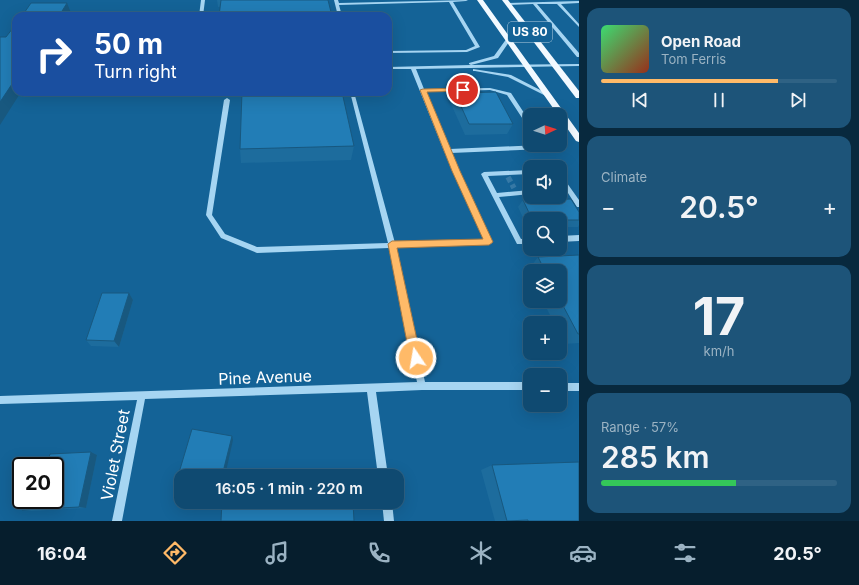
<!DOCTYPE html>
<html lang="en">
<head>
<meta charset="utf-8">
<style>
	:root { --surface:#0f4a71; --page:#1d5479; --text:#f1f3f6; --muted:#9bb3c3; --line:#2f6284; --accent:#ffba68 }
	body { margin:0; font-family:Inter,sans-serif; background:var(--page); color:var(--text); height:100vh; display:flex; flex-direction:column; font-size:15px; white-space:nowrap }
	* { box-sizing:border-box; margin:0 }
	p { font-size:13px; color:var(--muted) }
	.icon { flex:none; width:22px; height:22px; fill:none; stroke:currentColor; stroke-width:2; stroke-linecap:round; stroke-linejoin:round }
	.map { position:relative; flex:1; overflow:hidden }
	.drawer { display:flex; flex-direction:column; gap:8px; padding:8px; background:#08293e; width:280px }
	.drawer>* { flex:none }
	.top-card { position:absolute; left:12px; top:12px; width:380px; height:84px; border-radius:12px; box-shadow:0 4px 16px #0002,0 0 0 1px var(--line); background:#1a4fa0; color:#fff; overflow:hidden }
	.needle { width:26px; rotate:86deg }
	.buttons { position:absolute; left:523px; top:108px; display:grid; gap:8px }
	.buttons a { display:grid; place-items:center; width:44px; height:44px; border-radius:8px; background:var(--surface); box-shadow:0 4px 16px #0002,0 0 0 1px var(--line); font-size:20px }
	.speed { position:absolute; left:12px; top:457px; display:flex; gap:8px; font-size:20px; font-weight:700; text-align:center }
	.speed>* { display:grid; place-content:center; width:52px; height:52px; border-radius:50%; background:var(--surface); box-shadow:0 4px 16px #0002,0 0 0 1px var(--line); line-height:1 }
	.speed .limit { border:2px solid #111; border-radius:6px; background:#fff; color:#111 }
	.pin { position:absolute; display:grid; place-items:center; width:34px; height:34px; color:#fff; margin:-17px; border:2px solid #fff; border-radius:50%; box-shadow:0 1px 4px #0007 }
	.me { position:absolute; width:44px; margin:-22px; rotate:348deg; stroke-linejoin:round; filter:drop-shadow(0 0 3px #0008) }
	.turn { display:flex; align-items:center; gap:14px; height:84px; padding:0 16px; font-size:18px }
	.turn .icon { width:52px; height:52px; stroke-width:2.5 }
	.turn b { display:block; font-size:28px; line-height:34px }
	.big { font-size:30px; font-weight:600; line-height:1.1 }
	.drawer .tile { flex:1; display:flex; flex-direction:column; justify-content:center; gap:6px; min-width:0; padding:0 14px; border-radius:12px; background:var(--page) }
	.drawer .dial { align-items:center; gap:0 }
	.dial b { font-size:52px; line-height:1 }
	.song { display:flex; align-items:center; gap:12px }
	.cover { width:48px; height:48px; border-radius:6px; background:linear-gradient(135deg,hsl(140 70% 55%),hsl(10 70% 35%)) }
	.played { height:4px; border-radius:2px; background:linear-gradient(90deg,var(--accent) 75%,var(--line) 75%) }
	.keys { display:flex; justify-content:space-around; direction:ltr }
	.heat { display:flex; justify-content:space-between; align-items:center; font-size:22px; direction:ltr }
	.charge { height:6px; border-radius:3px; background:linear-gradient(90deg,#34c759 57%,var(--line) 0) }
	.trip { position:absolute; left:174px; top:469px; width:230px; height:40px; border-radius:12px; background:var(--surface); box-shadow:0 4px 16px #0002,0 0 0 1px var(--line); font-weight:600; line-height:40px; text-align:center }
	.tabs { display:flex; height:64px; justify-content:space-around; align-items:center; background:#061e2d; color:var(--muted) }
	.tabs .icon { width:28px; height:28px }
	.tabs .on { color:var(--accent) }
	.tabs b { font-size:18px; color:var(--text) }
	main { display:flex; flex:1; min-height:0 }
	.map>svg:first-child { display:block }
</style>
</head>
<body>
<main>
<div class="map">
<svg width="579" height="521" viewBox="0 0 579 521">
	<rect width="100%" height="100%" fill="#146397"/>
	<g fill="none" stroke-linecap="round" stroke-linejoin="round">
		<!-- minor-tunnel -->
		<g stroke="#377aa7" stroke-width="5.5" stroke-dasharray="5.5 3" stroke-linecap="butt">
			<path d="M508 177 514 188"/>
			<path d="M529 177 530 179"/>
		</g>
		<!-- minor -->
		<g fill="#a6d5f2" fill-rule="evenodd">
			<path d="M201 0H205L203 16H199Z"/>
			<path d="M334 0H338L339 3 468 0 466 1 453 2 480 47 467 52 388 53V51L466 50 475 46 449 2 339 5 342 16H338Z"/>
			<path d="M579 1V3L561 4 579 24V27L557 4H537L579 53V57H577L533 4 508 5 506 4 508 3Z"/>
			<path d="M507 38 511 39 498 58 471 65 579 64V66L416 69 424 89 490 88 511 93 530 122V128L528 127 507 95 490 90 426 92 450 149 540 145H546L547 147 544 149 451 153 492 242 491 244 396 248 425 382H530V390H422L376 392 388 476H378L367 392 145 399 122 521H112L137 400 0 404V396L417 382 389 248 257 253 221 238 206 215 224 100 227 98 230 100 212 215 225 234 257 247 388 243 350 92H354L395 243 484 240 444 151 411 69H388V67L471 65 469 64V63L494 56Z"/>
			<path d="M473 69 511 75 550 95 546 96 508 77 475 71H473Z"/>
			<path d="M530 170V174L488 176 497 193 530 190V194L499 197 521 239 530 238V244H517L481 174 484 172Z"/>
			<path d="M560 175 562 176 579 200V207H577L568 193H560V189H565L560 182Z"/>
			<path d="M579 235V241L560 242V236Z"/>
			<rect x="560" y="383" width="19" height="8"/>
			<path d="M382 502H392L394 521H384Z"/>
		</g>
		<!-- major -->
		<g fill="#f2f9ff" fill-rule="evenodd">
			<path d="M477 0H483L579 133V142L576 141 560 118V115H558Z"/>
			<path d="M502 0H508L579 91V98H576Z"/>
		</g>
	</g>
	<!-- wall -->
	<g fill="#1d6c9d">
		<path d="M217 0H328L218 7Z"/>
		<path d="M455 93 513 124 507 134 465 135 451 104Z"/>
		<path d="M354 146 351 160 241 163 240 149Z"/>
		<path d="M523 200 579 212V225L578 227H560V219H530V228H528L518 207Z"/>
		<path d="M579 255V343L564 344 560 335V323H554L543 301H560V271H530V274L528 270 538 257Z"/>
		<path d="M129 293 133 300 119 347 91 346 86 340Z"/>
		<path d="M91 452 97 455 86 508 31 511 22 510Z"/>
		<path d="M492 465 579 521H495L481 470Z"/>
	</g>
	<!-- shaded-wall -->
	<g fill="#18587f">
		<path d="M67 3 71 13 70 16H59Z"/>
		<path d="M16 78V92H21L0 125V102Z"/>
		<path d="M129 293 133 300 119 347 114 341Z"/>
		<path d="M232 436 233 440 225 476H222Z"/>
		<path d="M91 452 97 455 86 508 79 507Z"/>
	</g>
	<!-- building -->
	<g fill="#227db6" stroke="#18587f">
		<path d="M221 0H328L332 16H219Z"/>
		<path d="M31 3H67L59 16H22Z"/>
		<path d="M16 24V78L0 102V37H6Z"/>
		<path d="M242 92H342L354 146 240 149Z"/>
		<path d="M496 92 513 124H469L455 93Z"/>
		<path d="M571 199 579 212V220H560V219H532L523 200Z"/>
		<path d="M579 255V334H578L560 300V271H545L538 257Z"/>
		<path d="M102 293H129L114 341 86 340Z"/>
		<path d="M192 429 232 436 222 476H178Z"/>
		<path d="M91 452 79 507 22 510 25 500H55V466H46L50 454Z"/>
		<path d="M579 462V521H528V520L507 521 492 465Z"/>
		<path d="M350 471 351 476H255V472Z"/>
		<path d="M222 502H353L354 521H221Z"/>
	</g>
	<!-- route -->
	<path fill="#ffba68" stroke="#a67944" d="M463 88 466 90V91L427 92 460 171 493 242 489 245 397 248 421 358 420 361 416 363 412 361 410 358 388 244 392 241 483 239 452 171 420 90 423 89Z"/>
	<g text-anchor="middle" stroke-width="4" stroke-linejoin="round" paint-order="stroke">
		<!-- shield labels -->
		<rect fill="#146397" stroke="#b8d0e0" stroke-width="1" x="508" y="22" width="44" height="20" rx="3"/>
		<g font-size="12" font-weight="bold" fill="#fff">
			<text x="530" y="36">US 80</text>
		</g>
		<!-- near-street labels -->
		<g font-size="16" fill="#fff" stroke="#146397">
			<text transform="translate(265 377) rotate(-2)" y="6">Pine Avenue</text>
			<text transform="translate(115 455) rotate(-79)" y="6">Violet Street</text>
		</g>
	</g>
</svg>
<div class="buttons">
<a><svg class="needle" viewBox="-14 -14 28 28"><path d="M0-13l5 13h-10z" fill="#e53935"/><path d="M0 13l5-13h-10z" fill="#9bb3c3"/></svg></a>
<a><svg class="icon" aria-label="sound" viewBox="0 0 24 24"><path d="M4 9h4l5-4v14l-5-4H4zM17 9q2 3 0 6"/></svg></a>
<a><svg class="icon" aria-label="search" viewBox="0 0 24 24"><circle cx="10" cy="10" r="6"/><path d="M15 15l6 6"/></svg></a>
<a><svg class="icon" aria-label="layers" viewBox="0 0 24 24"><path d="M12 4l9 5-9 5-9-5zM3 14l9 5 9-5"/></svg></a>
<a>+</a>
<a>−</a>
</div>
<div class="speed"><div class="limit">20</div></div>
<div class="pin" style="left:463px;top:90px;background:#d93025"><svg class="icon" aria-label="arrive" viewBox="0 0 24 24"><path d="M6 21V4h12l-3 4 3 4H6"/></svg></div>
<svg class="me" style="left:416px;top:358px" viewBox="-20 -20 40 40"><circle r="17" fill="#ffba68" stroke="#fff" stroke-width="3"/><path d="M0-11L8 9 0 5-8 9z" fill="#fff"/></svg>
<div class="trip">16:05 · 1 min · 220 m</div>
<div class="top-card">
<div class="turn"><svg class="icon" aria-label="right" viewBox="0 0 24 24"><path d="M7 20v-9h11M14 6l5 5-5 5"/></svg><div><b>50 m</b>Turn right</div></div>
</div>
</div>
<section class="drawer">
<div class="tile">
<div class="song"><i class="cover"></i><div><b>Open Road</b><p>Tom Ferris</p></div></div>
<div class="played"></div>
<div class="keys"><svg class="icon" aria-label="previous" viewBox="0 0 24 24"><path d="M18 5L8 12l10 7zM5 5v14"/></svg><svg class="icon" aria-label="pause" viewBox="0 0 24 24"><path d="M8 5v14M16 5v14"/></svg><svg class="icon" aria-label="next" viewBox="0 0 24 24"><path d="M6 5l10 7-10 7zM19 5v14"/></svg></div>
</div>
<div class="tile"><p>Climate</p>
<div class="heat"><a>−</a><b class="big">20.5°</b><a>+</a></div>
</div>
<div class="tile dial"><b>17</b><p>km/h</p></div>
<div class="tile"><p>Range · 57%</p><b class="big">285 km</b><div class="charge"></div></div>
</section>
</main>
<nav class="tabs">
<b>16:04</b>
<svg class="icon on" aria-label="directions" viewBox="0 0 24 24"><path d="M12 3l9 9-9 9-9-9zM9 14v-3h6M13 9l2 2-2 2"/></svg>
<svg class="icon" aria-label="music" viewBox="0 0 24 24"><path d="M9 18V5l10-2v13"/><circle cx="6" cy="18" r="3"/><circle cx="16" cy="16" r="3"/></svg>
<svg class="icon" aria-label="phone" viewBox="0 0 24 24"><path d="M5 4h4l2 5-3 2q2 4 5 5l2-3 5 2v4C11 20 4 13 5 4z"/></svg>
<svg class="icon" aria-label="climate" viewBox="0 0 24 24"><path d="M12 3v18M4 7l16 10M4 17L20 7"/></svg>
<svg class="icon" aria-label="car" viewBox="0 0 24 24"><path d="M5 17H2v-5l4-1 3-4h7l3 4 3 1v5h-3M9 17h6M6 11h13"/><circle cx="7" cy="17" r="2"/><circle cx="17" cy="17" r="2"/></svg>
<svg class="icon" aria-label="filters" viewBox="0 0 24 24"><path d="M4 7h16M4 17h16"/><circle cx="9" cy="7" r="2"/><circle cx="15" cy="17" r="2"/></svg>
<b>20.5°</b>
</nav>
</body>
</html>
